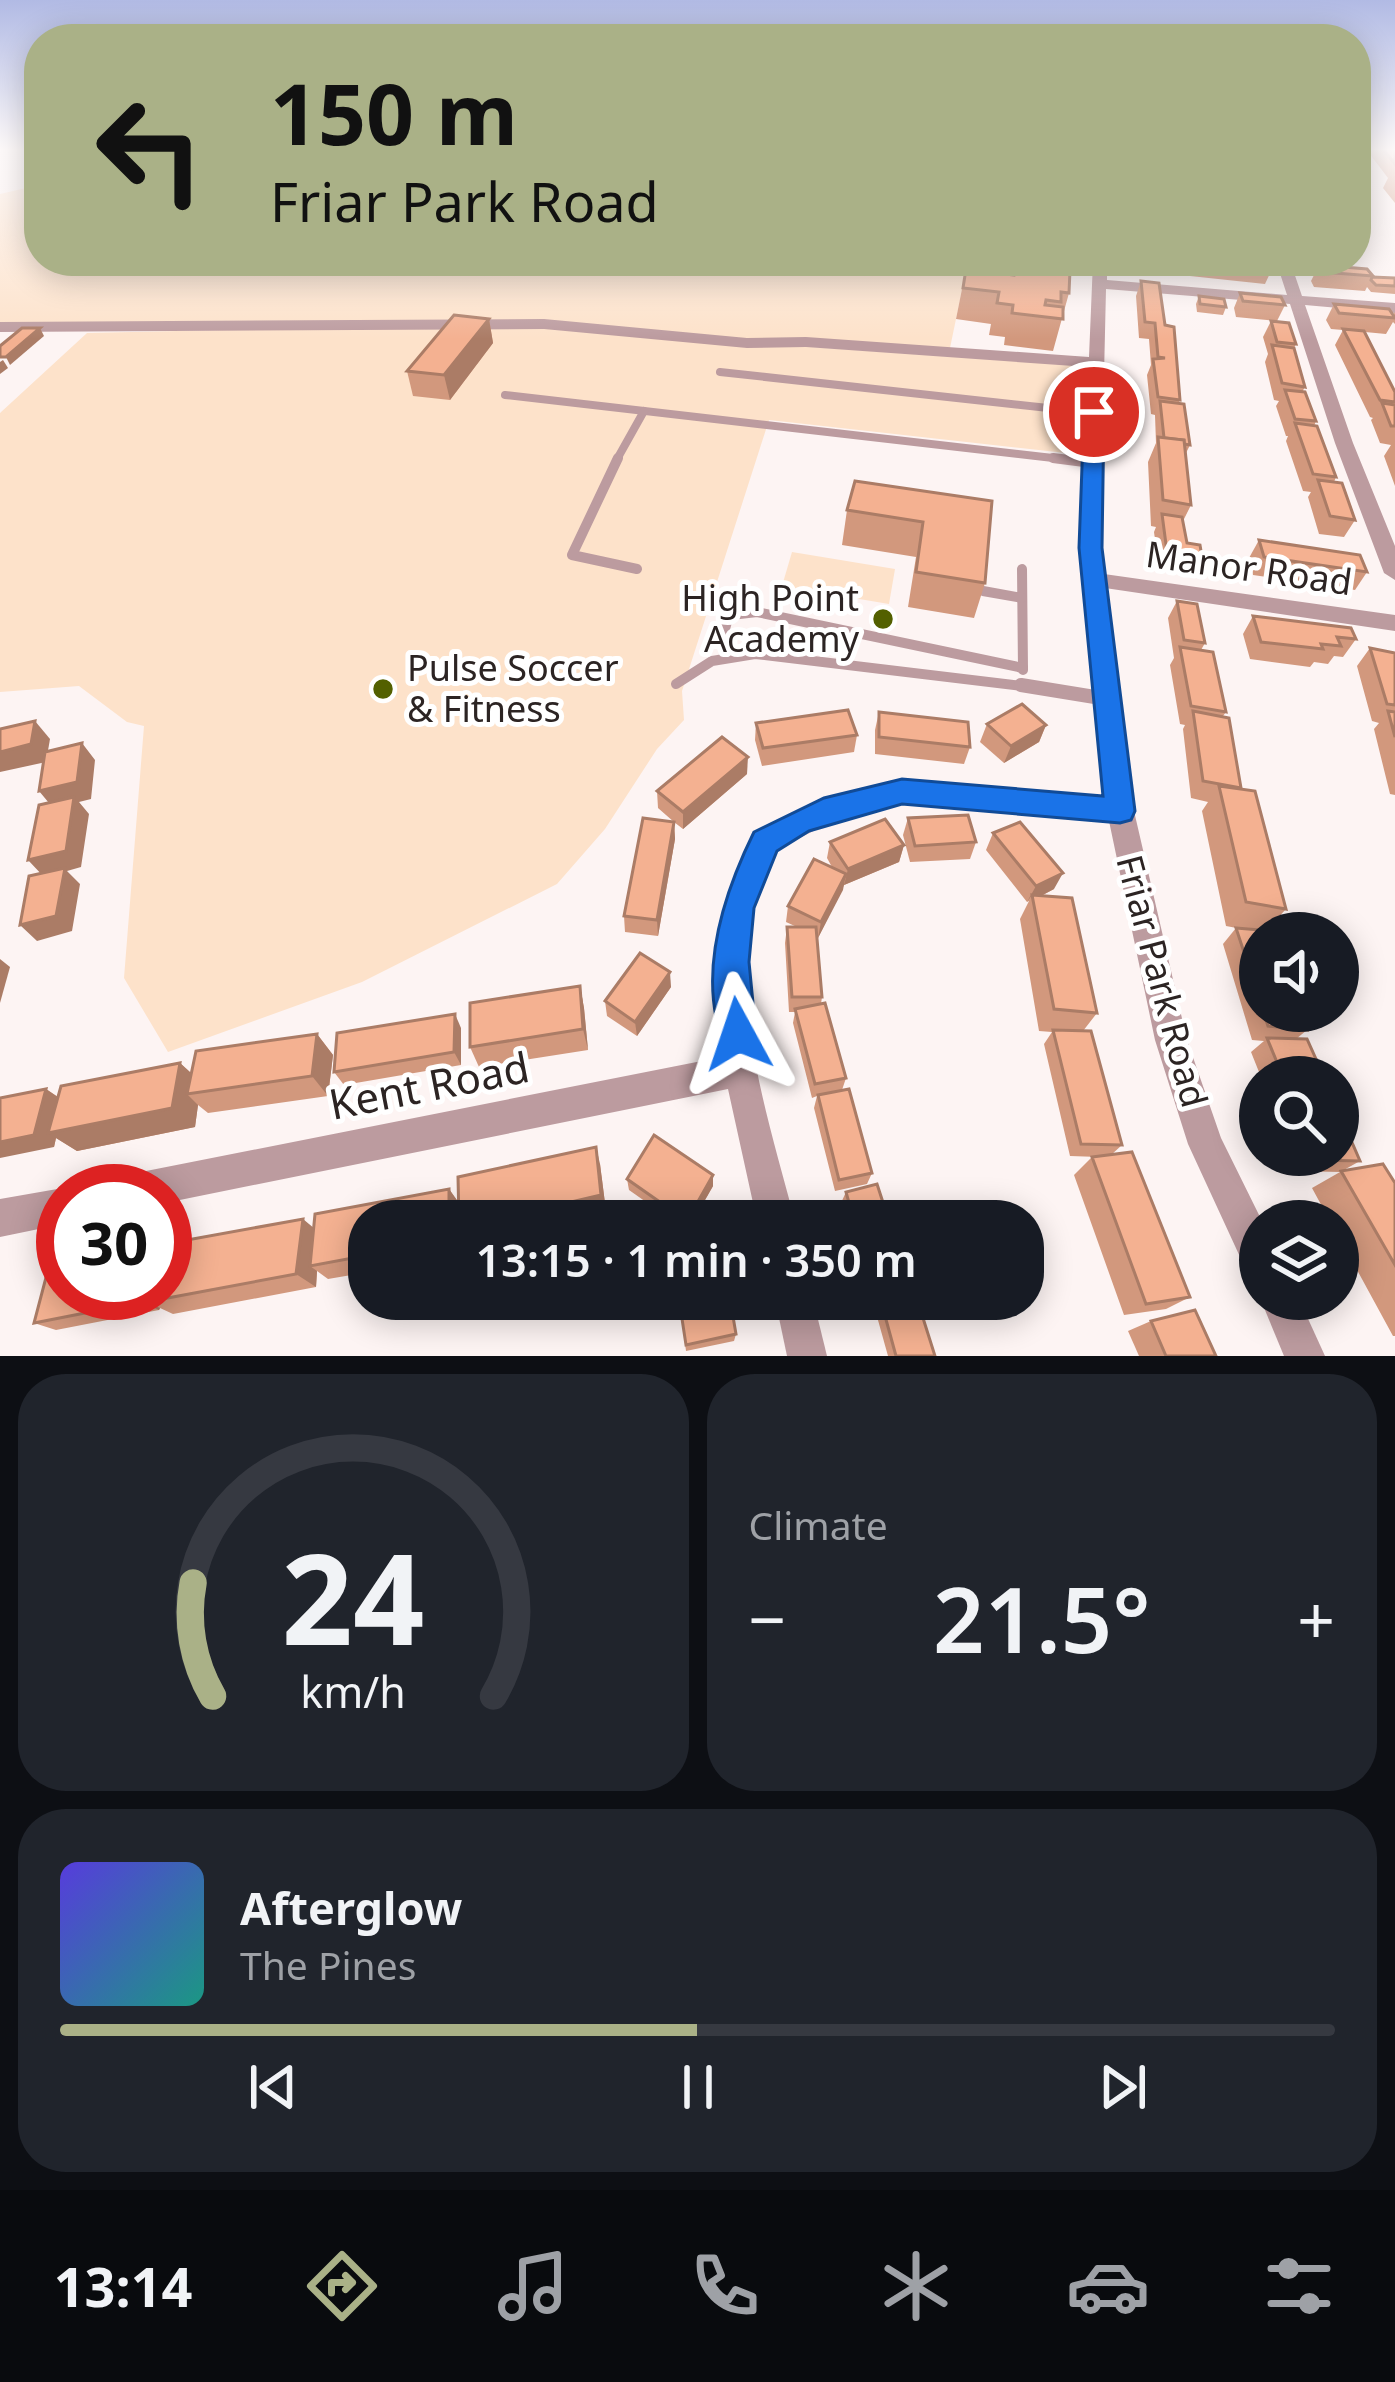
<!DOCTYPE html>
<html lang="en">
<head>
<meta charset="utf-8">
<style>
	:root { --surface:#171b24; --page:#20242c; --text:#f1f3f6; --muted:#9ea1a6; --line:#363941; --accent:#aab187 }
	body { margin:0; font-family:"Noto Sans",sans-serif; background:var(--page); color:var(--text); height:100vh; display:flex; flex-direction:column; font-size:45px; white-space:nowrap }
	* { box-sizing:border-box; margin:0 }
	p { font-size:39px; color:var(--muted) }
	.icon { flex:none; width:66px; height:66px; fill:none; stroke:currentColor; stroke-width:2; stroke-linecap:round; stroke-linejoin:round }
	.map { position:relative; height:1356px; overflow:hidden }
	.side { display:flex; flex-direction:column; gap:18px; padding:18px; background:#0d0f14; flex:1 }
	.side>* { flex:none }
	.guide { position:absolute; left:24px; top:24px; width:1347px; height:252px; border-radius:48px; box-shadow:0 6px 30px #0003; background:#aab187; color:#111; overflow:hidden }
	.buttons { position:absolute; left:1239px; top:912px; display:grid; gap:24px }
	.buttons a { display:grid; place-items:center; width:120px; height:120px; border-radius:50%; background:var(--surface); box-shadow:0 6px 30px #0003; font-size:60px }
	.speed { position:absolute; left:36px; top:1164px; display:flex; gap:24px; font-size:60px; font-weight:700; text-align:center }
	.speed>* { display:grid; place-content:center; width:156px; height:156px; border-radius:50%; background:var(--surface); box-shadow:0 6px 30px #0003; line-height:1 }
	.speed .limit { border:18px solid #d22; background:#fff; color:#111 }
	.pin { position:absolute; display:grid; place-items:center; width:102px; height:102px; color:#fff; margin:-51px; border:6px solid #fff; border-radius:50%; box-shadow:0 3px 12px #0007 }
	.me { position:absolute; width:132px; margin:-66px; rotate:355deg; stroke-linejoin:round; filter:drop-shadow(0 0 9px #0008) }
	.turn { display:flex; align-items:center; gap:42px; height:252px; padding:0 48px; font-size:54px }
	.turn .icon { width:156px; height:156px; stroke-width:2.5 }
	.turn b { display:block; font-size:84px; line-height:102px }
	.big { font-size:90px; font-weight:600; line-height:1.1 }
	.side .tile { flex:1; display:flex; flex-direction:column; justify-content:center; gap:18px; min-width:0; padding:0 42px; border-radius:48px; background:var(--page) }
	.side .dial { align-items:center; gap:0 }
	.dial svg { height:312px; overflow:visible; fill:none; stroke:var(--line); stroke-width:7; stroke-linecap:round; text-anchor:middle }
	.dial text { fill:var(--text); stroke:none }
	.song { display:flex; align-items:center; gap:36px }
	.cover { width:144px; height:144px; border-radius:18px; background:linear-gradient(135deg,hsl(250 70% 55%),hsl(170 70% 35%)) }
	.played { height:12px; border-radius:6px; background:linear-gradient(90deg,var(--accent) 50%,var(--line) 50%) }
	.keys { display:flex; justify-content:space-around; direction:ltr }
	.heat { display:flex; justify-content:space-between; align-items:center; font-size:66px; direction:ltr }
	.side .tiles { flex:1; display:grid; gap:18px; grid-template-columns:1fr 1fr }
	.tile:last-child { grid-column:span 2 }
	.trip { position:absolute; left:348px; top:1200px; width:696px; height:120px; border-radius:48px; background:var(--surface); box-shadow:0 6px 30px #0003; font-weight:600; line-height:120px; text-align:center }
	.dock { display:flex; height:192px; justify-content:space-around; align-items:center; background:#090b0e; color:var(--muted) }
	.dock .icon { width:84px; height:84px }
	.dock .selected { color:var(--accent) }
	.dock b { font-size:54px; color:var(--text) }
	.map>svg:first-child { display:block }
</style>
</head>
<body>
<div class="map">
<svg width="1395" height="1356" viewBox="0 0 1395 1356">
	<rect width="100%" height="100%" fill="#fdf4f3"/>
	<!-- green -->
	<g fill="#fde2ca">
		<path d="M39 185V261H968L950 348 748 339 546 322 0 324V194Z"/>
		<path d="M481 324 1073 365 1066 453 769 420 682 691 684 720 657 749 605 829 557 884 362 982 168 1052 124 978 144 726 127 722 79 686 0 692V413L87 333Z"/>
		<path d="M792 552 895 569 889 604 782 586Z"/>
	</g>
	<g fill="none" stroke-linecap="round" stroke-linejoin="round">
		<!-- service-far3 -->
		<path stroke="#bc9b9f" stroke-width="6" d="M1011 280 1018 261 1100 272"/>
		<!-- service-far2 -->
		<g stroke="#bc9b9f" stroke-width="8">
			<path d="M720 372 1094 413"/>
			<path d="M505 395 1079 461"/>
			<path d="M616 461 644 411"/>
		</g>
		<!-- service-far1 -->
		<g stroke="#bc9b9f" stroke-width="10">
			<path d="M618 458 572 555 637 569"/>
			<path d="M1053 458 1092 463"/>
			<path d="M1022 569 1023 670"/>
			<path d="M983 591 1022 598"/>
			<path d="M732 654C725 640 721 629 731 615L757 612 1023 668"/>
			<path d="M676 684 712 661 755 654 1039 688"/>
		</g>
		<!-- service -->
		<path stroke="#bc9b9f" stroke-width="14" d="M1021 685 1107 699"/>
		<!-- minor -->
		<g fill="#bc9b9f" fill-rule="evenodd">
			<path d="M1093 261H1107V280L1287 295 1276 261H1290L1302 296 1395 303V313L1305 305 1353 443 1395 546V580L1384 573 1335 443 1290 304 1106 289 1100 548 1104 574 1395 615V631L1105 588 1134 811 1187 1040 1221 1138 1262 1221 1260 1278 1247 1272 1188 1144 1155 1040 1109 821 903 802 841 817 776 850C767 870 756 889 752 910 732 1014 769 1121 795 1221H757L728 1089 165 1203V1191H118L123 1178 136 1173 722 1057 715 986 716 947 725 901 755 834 825 799 903 780 1105 798 1080 548 1088 367 806 347 747 348 544 329 0 332V322L544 319 747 338 806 337 1089 357Z"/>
			<path d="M63 1188 71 1191H63V1224L0 1237V1199Z"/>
			<path d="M1260 1298 1299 1299 1325 1356H1284Z"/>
			<path d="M775 1299H813L827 1356H787Z"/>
		</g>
	</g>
	<!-- wall -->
	<g fill="#d2987d">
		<path d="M1366 149H1395V203L1383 188 1388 178Z"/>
		<path d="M1135 261H1158L1153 274 1136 272Z"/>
		<path d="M1191 261H1269L1272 269 1265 284 1190 276 1188 268Z"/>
		<path d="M1301 261H1327L1324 266 1367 269 1372 277 1395 278V294L1371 292 1367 287 1365 291 1314 287 1311 281 1317 269 1304 268Z"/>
		<path d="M1016 262 1059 267 1069 293 1053 351 1004 345 1005 337 989 335 991 324 956 319 966 269 1013 274Z"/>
		<path d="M1141 281 1165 325 1180 400 1178 404 1190 445 1185 455 1191 505 1183 521 1187 543 1202 557 1193 575 1159 570 1154 532 1156 527 1151 526 1148 462 1156 443 1155 415 1151 414 1147 375 1151 365 1149 339 1139 338 1136 296Z"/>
		<path d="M1240 293 1285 305 1277 321 1236 317 1234 308Z"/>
		<path d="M1199 296 1226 307 1223 315 1197 312 1196 304Z"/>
		<path d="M1334 304 1393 315 1395 312V324L1393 322 1386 334 1365 332 1395 392V486L1384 456 1391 445 1380 443 1371 420 1373 418 1370 417 1335 345 1343 330 1331 329 1326 320Z"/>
		<path d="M489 319 493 343 450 400 413 396 407 371Z"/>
		<path d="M1271 321 1296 344 1294 348 1305 387 1302 392 1316 421 1314 426 1336 477 1334 482 1355 520 1344 537 1319 534 1308 497 1311 492 1303 491 1286 441 1288 436H1286L1276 406 1279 401 1274 400 1265 362 1268 354 1263 337Z"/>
		<path d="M992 501 985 583 974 618 908 607 916 557 842 545 847 510Z"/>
		<path d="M1259 540 1367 572 1355 590 1253 575 1249 558Z"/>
		<path d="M1177 601 1205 643 1201 650 1226 712 1223 716 1240 789 1286 909 1266 931 1260 933V1011H1301L1307 1030 1296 1039 1324 1077H1261L1251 1052 1264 1041 1252 1040 1223 944 1236 928 1242 929 1226 926 1202 811 1208 802 1191 798 1183 729 1185 725 1180 724 1170 665 1174 658 1168 618Z"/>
		<path d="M1253 616 1356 639 1343 657 1334 656 1328 664 1314 662 1310 667 1250 659 1243 634Z"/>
		<path d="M1370 648 1395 653V795L1390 794 1374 729 1379 723 1372 721 1357 666Z"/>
		<path d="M879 712 970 747 964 764 875 754V730Z"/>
		<path d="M756 723 857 735 854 752 762 766 755 740Z"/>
		<path d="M987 724 1046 725 1039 742 1004 763 980 742Z"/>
		<path d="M747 774 683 829 674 822 675 839 658 936 625 932 624 916 674 822 658 808 657 791Z"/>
		<path d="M908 818 976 842 970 859 910 862 903 835Z"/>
		<path d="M993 833 1054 889 1041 896 1097 1013 1083 1031 1122 1145 1111 1155 1190 1297 1166 1309 1124 1315 1074 1175 1092 1157H1099L1070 1156 1044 1044 1052 1032 1039 1031 1020 919 1029 901 1027 902 986 850Z"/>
		<path d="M830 842 904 845 899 862 844 885 818 938 817 937 822 997 821 1004 846 1078 842 1090 872 1173 867 1184 835 1191 814 1108 817 1096 812 1098 793 1023 795 1012H789L785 943 787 927H797L786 922 788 906 832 867 827 858Z"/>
		<path d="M580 986 584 1008 588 1050 479 1067 470 1047Z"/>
		<path d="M671 987 637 1036 607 1016 605 1001Z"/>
		<path d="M461 1028V1065L344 1085 334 1072Z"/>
		<path d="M317 1034 333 1055 328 1096 208 1113 198 1105 195 1127 77 1151 56 1138 54 1147 46 1089 58 1097 180 1063 191 1073Z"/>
		<path d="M1291 1155H1338L1360 1161 1342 1171 1395 1183V1336H1393L1338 1235V1221H1330L1312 1188 1340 1172 1297 1171Z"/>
		<path d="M600 1164 606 1211 564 1221H369V1272L328 1279 317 1271 316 1287 173 1314 160 1308 159 1310 56 1330 34 1323 63 1293 314 1228 449 1189 459 1203Z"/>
		<path d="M713 1175V1186L693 1221H673L629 1190 627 1179Z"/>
		<path d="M846 1192 889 1221H847L841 1203Z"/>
		<path d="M679 1299 736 1334 734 1341 686 1351Z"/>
		<path d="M882 1305 935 1356H888L876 1313Z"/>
		<path d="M1151 1321 1216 1356H1139L1128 1331Z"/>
	</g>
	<!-- shaded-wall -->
	<g fill="#ab7c66">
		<path d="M489 319 493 343 450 400 444 375Z"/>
		<path d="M40 328 44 336 10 365 6 357Z"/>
		<path d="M3 360 8 368 0 374V362Z"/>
		<path d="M35 721 50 739 46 762 0 772V752Z"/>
		<path d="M1046 725 1039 742 1004 763 1011 746Z"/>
		<path d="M82 743 95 760 91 799 79 802 89 814 81 867 67 871 80 884 72 931 37 941 20 925 44 877 28 860 54 809 39 791Z"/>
		<path d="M748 757 747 774 683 829V812Z"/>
		<path d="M674 822 675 839 658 936 657 920Z"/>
		<path d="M904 845 899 862 844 885 848 869Z"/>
		<path d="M1063 873 1054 889 1033 900 1032 895 1027 902 1036 886Z"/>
		<path d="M846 874 843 890 818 938 821 922Z"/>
		<path d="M0 959 10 967 0 1003Z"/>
		<path d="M670 972 671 987 637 1036 635 1022Z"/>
		<path d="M580 986 584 1008 588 1050 583 1029Z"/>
		<path d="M455 1014 461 1028V1065L454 1052Z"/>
		<path d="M317 1034 333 1055 328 1096 312 1076Z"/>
		<path d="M180 1063 202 1083 187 1094 198 1105 195 1127 77 1151 56 1138 54 1147 0 1158V1142L46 1089 65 1102Z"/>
		<path d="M596 1147 600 1164 606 1211 564 1221H490Z"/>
		<path d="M713 1175V1186L693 1221H687Z"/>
		<path d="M449 1189 461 1206V1221H449Z"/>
		<path d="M303 1219 321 1234 310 1266 317 1271 316 1287 296 1274Z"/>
		<path d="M143 1293H163L146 1302 160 1308 159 1310 141 1302Z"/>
	</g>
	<!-- building -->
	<g fill="#f4b191" stroke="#ab7c66" stroke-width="3">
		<path d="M1383 149H1395V164Z"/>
		<path d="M1034 261H1059V267L1070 268V273V270L1033 265Z"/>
		<path d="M1197 261H1269L1272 269Z"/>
		<path d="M1016 262 1070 270 1069 293 1061 292V302L1046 300 1045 305 1063 307V319L1012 313 1013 305 997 303 999 292 963 288 966 269 1014 275Z"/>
		<path d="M1319 265 1367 269 1373 276 1322 272Z"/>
		<path d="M1372 277 1395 278V286L1376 285 1371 280Z"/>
		<path d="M1141 281 1159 283 1165 325 1174 327 1180 400 1158 397 1153 359 1165 358 1158 357 1155 323 1145 322Z"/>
		<path d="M1240 293 1281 297 1285 305 1243 301Z"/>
		<path d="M1199 296 1224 299 1226 307 1200 304Z"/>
		<path d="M1334 304 1389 309 1395 318 1339 313Z"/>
		<path d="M454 315 489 319 444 375 407 371Z"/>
		<path d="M1271 321 1289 323 1296 344 1277 342Z"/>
		<path d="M22 328H40L6 357H0V346Z"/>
		<path d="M1343 329 1364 331 1395 392V402L1380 400Z"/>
		<path d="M1272 345 1294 348 1305 387 1282 383Z"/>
		<path d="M1285 390 1305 392 1316 421 1295 419Z"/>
		<path d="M1160 401 1184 404 1190 445 1184 444V440L1164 438Z"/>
		<path d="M1382 403 1395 405V426H1391Z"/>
		<path d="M1295 423 1317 426 1336 477 1313 474Z"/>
		<path d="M1158 437 1184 440 1191 505 1163 500Z"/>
		<path d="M1318 480 1342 483 1355 520 1330 516Z"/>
		<path d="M855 481 992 501 985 583 916 572 923 522 847 510Z"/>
		<path d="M1162 514 1182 517 1187 543 1200 545 1202 557 1167 552Z"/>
		<path d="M1259 540 1360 555 1367 572 1264 557Z"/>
		<path d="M1177 601 1197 604 1205 643 1184 640Z"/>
		<path d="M1253 616 1351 628 1356 639 1337 637 1341 646 1321 644 1323 649 1261 642Z"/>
		<path d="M1180 647 1213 652 1226 712 1191 706Z"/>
		<path d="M1370 648 1395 653V705L1387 704Z"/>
		<path d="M1022 704 1046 725 1011 746 987 724Z"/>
		<path d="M848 710 857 735 763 748 756 723Z"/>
		<path d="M1193 711 1229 718 1241 788 1203 781Z"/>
		<path d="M1388 711 1395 712V737Z"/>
		<path d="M879 712 968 722 970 747 879 737Z"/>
		<path d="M35 721 31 744 0 752V729Z"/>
		<path d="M722 737 748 757 683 812 657 791Z"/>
		<path d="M82 743 77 782 39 791 45 752Z"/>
		<path d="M1219 786 1255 791 1286 909 1246 902Z"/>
		<path d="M74 797 66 851 28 860 39 805Z"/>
		<path d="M968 815 976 842 915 846 908 818Z"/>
		<path d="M643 818 674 822 657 920 624 916Z"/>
		<path d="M885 819 904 845 848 869 830 842Z"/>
		<path d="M1020 822 1063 873 1036 886 993 833Z"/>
		<path d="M814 859 846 874 821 922 788 906Z"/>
		<path d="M65 868 56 916 20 925 29 876Z"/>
		<path d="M1032 895 1072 898 1097 1013 1054 1009Z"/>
		<path d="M787 927H816L822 997H792Z"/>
		<path d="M1236 928 1273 931V933H1260V1001Z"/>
		<path d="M640 953 670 972 635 1022 605 1001Z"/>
		<path d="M580 986 583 1029 470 1047V1003Z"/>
		<path d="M825 1003 846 1078 815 1084 795 1009Z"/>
		<path d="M1263 1011H1301L1307 1030 1268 1026Z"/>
		<path d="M455 1014 454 1052 334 1072 337 1033Z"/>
		<path d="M1053 1030 1091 1031 1122 1145 1081 1144Z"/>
		<path d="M317 1034 312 1076 187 1094 196 1051Z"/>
		<path d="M1267 1038 1307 1039 1324 1077H1283Z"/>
		<path d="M180 1063 172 1108 48 1133 61 1086Z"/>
		<path d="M46 1089 34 1135 0 1142V1098Z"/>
		<path d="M849 1089 872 1173 839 1180 818 1095Z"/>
		<path d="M1338 1110 1360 1161 1316 1160 1314 1155H1338Z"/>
		<path d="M654 1135 713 1175 687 1221 627 1179Z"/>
		<path d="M596 1147 601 1195 490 1221H459L458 1177Z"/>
		<path d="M1132 1152 1190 1297 1146 1304 1092 1157Z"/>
		<path d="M1383 1164 1395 1183V1265L1341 1171Z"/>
		<path d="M877 1184 889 1221H854L846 1192Z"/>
		<path d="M449 1189V1221H369V1255L310 1266 315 1214Z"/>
		<path d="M303 1219 296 1274 146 1302 148 1293H165V1244Z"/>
		<path d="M63 1263V1293H143L141 1302 34 1323 49 1266Z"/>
		<path d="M679 1299H730L736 1334 686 1345Z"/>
		<path d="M907 1299H917L935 1356H896L882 1305Z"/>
		<path d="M1195 1310 1216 1356H1166L1151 1321Z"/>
	</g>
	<!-- sky -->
	<linearGradient id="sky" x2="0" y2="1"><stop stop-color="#b1bae4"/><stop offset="0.44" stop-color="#fefafa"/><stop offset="1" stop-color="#fefafa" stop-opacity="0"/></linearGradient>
	<rect width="1395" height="339" fill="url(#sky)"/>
	<!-- route -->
	<path fill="#1a73e8" stroke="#114b97" stroke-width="3" d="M1094 406 1104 412 1102 548 1135 811 1131 820 1120 823 902 804 809 831 777 851 754 908 749 962 756 1034 751 1047 738 1052 725 1047C696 977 723 895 754 832L824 798 902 779 1103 796 1079 548 1084 412Z"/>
	<!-- markers -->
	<g fill="#536000" stroke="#fff" stroke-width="4.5">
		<circle cx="883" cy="619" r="12"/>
		<circle cx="383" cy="689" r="12"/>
	</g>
	<g text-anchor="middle" stroke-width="10" stroke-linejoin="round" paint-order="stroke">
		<!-- street labels -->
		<g font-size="36" fill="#2c2423" stroke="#fff">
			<text transform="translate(1249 568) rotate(8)" y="13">Manor Road</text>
			<text transform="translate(1162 981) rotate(75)" y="13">Friar Park Road</text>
		</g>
		<!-- poi labels -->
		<g font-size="36" fill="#2c2423" stroke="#fff" text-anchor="end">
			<text x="859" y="611">High Point<tspan x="859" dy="41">Academy</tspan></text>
			<text x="407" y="681" text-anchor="start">Pulse Soccer<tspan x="407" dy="41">&amp; Fitness</tspan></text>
		</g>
		<!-- near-street labels -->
		<g font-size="42" fill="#2c2423" stroke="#fff">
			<text transform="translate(429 1086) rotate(-11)" y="15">Kent Road</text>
		</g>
	</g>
</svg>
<div class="buttons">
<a><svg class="icon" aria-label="sound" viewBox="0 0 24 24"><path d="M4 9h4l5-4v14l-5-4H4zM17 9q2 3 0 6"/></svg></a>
<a><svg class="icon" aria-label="search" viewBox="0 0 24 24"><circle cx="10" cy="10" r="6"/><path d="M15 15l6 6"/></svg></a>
<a><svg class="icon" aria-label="layers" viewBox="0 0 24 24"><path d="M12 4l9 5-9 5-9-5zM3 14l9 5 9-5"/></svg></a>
</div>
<div class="speed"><div class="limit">30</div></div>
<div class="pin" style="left:1094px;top:412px;background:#d93025"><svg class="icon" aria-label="arrive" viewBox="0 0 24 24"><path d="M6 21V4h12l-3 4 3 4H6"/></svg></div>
<svg class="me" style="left:738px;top:1034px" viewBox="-20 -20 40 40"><path d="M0-17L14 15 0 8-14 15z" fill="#1a73e8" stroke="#fff" stroke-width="4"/></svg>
<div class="trip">13:15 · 1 min · 350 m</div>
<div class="guide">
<div class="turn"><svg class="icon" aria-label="left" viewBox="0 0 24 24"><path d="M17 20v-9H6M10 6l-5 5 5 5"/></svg><div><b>150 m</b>Friar Park Road</div></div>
</div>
</div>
<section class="side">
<div class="tiles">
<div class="tile dial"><svg viewBox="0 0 100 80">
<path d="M14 69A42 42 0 1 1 86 69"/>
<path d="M14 69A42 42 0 0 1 9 40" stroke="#aab187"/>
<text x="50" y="56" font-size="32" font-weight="700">24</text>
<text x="50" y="72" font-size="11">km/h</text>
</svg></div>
<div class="tile"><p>Climate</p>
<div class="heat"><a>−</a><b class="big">21.5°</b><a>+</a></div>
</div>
<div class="tile">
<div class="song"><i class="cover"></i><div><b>Afterglow</b><p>The Pines</p></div></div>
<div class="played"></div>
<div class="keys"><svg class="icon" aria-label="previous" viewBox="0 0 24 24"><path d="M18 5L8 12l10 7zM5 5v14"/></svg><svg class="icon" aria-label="pause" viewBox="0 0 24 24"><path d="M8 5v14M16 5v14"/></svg><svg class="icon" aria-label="next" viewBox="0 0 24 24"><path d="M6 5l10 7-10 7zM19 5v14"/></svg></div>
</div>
</div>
</section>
<nav class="dock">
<b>13:14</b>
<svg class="icon selected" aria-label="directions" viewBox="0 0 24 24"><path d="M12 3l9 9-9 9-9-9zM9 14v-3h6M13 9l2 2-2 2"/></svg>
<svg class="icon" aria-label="music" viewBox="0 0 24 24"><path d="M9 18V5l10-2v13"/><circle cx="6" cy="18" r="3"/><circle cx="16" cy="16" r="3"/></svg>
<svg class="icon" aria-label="phone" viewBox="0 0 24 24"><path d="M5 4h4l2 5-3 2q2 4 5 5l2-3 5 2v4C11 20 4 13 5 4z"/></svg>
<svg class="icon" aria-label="climate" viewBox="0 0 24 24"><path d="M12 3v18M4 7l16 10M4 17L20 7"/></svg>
<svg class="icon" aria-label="car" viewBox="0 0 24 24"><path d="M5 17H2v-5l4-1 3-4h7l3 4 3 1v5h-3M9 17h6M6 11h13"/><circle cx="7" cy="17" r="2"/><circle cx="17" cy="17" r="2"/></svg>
<svg class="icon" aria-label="filters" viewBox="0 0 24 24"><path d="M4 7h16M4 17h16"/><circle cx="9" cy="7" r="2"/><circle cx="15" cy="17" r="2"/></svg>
</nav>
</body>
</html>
